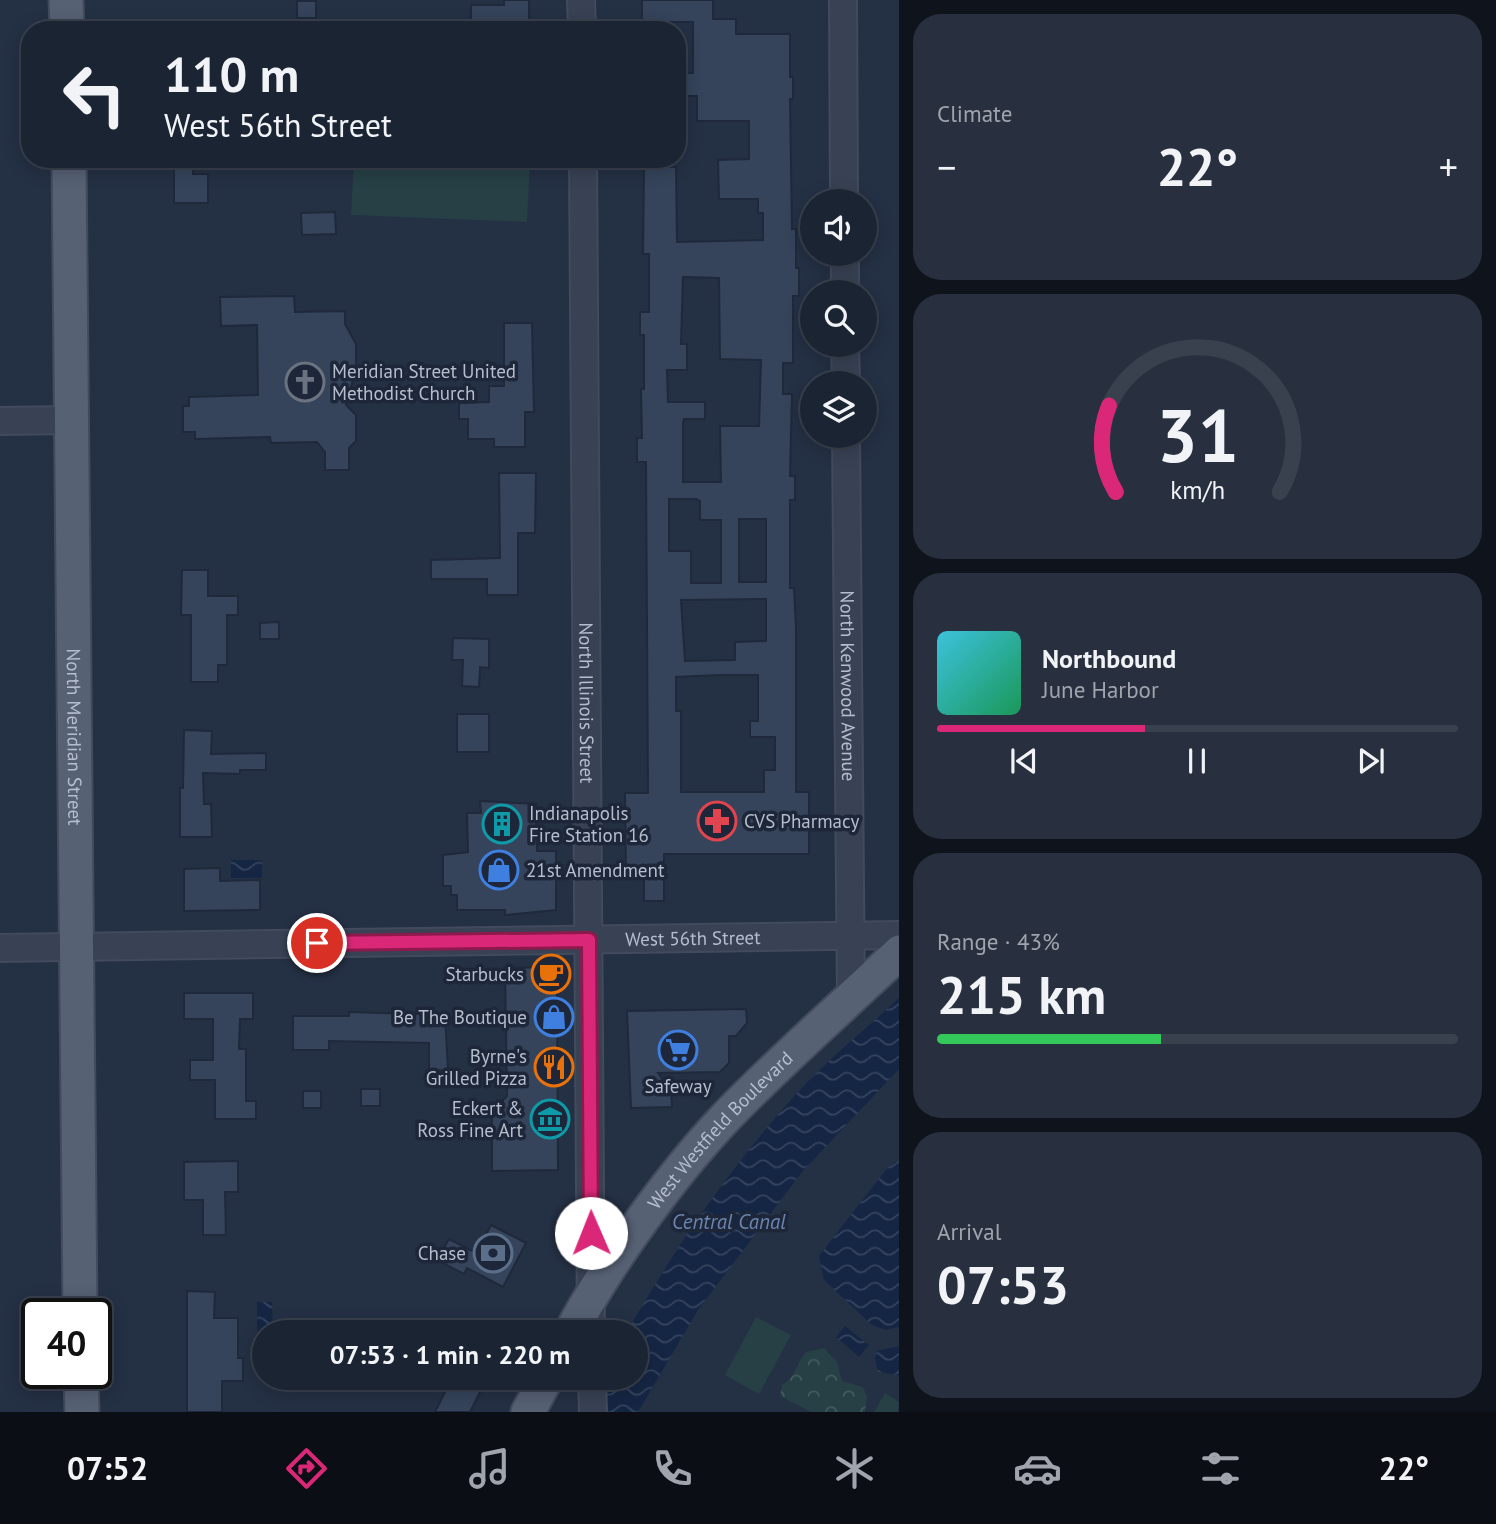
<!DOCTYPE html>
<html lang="en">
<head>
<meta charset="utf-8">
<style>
	:root { --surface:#1b2433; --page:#28303f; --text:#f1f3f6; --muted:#a0a4ac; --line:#39414e; --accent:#db2777 }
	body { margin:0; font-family:"PT Sans",sans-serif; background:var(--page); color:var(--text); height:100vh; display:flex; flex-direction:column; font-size:26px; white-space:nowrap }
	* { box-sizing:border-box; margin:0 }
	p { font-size:23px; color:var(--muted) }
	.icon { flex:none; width:38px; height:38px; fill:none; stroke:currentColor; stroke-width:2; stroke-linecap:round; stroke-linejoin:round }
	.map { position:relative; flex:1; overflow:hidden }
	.drawer { display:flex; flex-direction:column; gap:14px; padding:14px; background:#0f141c; width:597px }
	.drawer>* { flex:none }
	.top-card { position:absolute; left:21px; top:21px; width:665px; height:147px; border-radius:28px; box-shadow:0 4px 18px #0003,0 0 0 2px var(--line); background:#1b2433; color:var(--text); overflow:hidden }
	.tools { position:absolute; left:800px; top:189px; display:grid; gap:14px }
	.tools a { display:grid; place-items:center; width:77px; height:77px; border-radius:50%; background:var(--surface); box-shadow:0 4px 18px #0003,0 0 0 2px var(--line); font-size:35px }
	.speed { position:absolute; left:21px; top:1298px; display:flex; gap:14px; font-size:35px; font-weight:700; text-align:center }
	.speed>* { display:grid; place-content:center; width:91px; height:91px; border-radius:50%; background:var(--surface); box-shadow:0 4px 18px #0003,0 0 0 2px var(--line); line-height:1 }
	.speed .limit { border:4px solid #111; border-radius:10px; background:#fff; color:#111 }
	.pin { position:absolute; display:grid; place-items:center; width:60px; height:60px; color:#fff; margin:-30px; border:4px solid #fff; border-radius:50%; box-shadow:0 2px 7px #0007 }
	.me { position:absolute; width:77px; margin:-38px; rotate:359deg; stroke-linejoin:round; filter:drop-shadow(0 0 5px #0008) }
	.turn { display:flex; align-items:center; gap:24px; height:147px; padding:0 28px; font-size:32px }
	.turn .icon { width:91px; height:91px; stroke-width:2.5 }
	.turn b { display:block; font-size:49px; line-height:60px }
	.big { font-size:52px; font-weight:700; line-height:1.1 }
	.drawer .tile { flex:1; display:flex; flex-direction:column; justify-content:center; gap:10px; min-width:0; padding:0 24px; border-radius:28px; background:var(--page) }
	.drawer .dial { align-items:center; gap:0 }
	.dial svg { height:182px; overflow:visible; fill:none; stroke:var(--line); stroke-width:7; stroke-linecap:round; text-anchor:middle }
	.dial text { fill:var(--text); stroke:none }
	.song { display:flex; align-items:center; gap:21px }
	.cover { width:84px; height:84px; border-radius:10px; background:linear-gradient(135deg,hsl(190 70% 55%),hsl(150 70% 35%)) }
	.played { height:7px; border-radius:4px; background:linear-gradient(90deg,var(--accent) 40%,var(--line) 40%) }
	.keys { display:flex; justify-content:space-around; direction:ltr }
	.heat { display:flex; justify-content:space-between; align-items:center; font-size:38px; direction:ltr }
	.charge { height:10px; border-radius:5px; background:linear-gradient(90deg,#34c759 43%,var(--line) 0) }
	.trip { position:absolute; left:252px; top:1320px; width:396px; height:70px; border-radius:35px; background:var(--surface); box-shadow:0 4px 18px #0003,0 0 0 2px var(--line); font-weight:700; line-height:70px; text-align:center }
	.dock { display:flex; height:112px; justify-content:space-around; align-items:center; background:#0b0e14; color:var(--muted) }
	.dock .icon { width:49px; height:49px }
	.dock .current { color:var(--accent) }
	.dock b { font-size:32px; color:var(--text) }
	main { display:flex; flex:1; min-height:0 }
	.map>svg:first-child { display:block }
</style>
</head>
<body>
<main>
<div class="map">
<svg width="900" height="1412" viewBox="0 0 900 1412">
	<defs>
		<pattern id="forest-crowns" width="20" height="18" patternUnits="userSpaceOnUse" patternTransform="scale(1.75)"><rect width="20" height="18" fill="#264045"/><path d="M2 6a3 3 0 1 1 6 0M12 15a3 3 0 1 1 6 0" fill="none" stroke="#435a5f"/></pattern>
		<pattern id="water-waves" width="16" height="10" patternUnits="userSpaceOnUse" patternTransform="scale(1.75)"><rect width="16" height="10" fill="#152644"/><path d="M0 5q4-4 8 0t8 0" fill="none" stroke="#35445e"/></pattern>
	</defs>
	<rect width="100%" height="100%" fill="#243044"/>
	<!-- forest -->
	<path fill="url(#forest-crowns)" d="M824 1348 837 1362 842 1381 863 1387 867 1397 865 1412H811L780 1396 782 1385C797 1376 795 1365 806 1352Z"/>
	<!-- garden -->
	<g fill="#264045">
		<path d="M354 159H530L527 222 351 215Z"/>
		<path d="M756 1317 791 1335 759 1394 725 1375Z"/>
		<path d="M885 1393 899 1402 898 1412H874Z"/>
	</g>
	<!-- water -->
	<g fill="url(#water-waves)">
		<rect x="231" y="860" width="31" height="18"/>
		<path d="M899 998V1069L802 1172 698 1310 638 1412H581L601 1377H635V1332H627C676 1246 731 1166 797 1093 828 1059 866 1029 899 998Z"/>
		<path d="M899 1161V1327L886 1330 872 1325 824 1280 819 1256 888 1167Z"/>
		<path d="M257 1302H272L273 1332H264V1335H257Z"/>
		<path d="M845 1326 869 1345 859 1357 836 1337Z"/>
		<path d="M899 1346V1375L878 1372 875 1358 877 1351Z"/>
	</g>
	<!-- building -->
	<g fill="#35445b" stroke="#1f293b" stroke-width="2" fill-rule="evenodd">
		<path d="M504 0H529V26L471 27V5H504Z"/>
		<path d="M642 0H713V19H736V34H790V77H793V99H790L792 229H796V268H799V296H793V363H783V394H792L790 476H795V500H790V588H794L796 628V792H809V854H664V901H644V875H626L625 793H648L646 462H637V438H642L641 389H644V335H640V312H649V254H643L644 167H676L677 242 763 240V213H758V199H719L718 160 749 159V121H697V96H677V73H693V22H642ZM683 277 719 278 720 359 761 360 759 426H720L721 482H683V423L684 419H705V402H668L667 370H687V344H681ZM669 499H696L700 501V520H721V583H691V551H669ZM739 519H766V582H739ZM766 599V641L735 642V660L685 661 681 600ZM719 675H758V721H750V737H775V770H764V792H681V711H676V677Z"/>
		<rect x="297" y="1" width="19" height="17"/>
		<path d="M174 160H193V174H208V203H174Z"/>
		<path d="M335 212 336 234 302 235 301 213Z"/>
		<path d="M294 296 295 312 345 311V324L356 344V369L346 405 356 415V441L349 448V470H325V452L317 442 271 443 270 437 195 439V432H183V406H189V397L258 395 257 325 221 326 220 297Z"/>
		<path d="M504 323H532L534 412H525V447H494V439H468V419H459V403L489 402V386H504Z"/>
		<path d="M499 473H536L535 533H518V595H487V579H431V560L500 558Z"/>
		<path d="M182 570H208V596H238V615H227V665H218V682H191V615H181Z"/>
		<path d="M279 622V639H260V623Z"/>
		<path d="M453 638 489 639V668L480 667 479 687 462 686 463 660H452Z"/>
		<rect x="457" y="714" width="32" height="38"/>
		<path d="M184 730 212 731 211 754 266 753V770H240V774L203 773 204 804H211L212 837H180V788H183Z"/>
		<path d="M480 801 536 804 537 851H556V910L505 915V910H457V895H451V886H443V855L468 852 467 813H481Z"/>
		<path d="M220 868V881L260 880V910L184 911V869Z"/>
		<path d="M551 967 557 973 558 1170 492 1171V1110H503V1100L507 1096 505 968Z"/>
		<path d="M184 993H253V1019H240L239 1049H246V1101H256V1119H215V1080H190V1060H213V1019H184Z"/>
		<path d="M746 1009 747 1023 736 1036H729V1063L720 1072 658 1073 671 1091 672 1107 631 1108 627 1011Z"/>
		<path d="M349 1012 445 1015 448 1070 429 1071V1043L329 1041V1050H293V1016H349Z"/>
		<rect x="361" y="1089" width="19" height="17"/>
		<rect x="303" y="1091" width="18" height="17"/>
		<path d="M238 1161V1192H225L226 1235H203V1200H184V1162Z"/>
		<path d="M491 1225 526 1243 503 1287 467 1268 464 1274 437 1260 449 1239 476 1253Z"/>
		<path d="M187 1291 215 1292 214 1318H238V1358H243V1381H222V1412H187Z"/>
		<path d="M460 1378 482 1388 470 1412H435L449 1384 455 1387Z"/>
	</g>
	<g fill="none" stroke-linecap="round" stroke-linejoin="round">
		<defs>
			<g id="minor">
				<path d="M581 0 582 30"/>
				<path d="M843 0 844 201"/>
				<path id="s1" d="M583 159 591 1332"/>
				<path d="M845 254V292"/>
				<path d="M845 345 846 383"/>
				<path d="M0 421 70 420"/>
				<path id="s2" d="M846 436 851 999"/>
				<path id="s3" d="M0 948 900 935"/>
				<path d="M592 1377 593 1412"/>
			</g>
			<g id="major">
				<path d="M66 0 67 30"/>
				<path id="s4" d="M69 159 80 1314"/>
				<path id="s5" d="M571 1332C608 1262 672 1174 726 1117 781 1060 842 1007 900 952"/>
				<path d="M81 1374 82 1412"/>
				<path d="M528 1412 547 1377"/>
			</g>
		</defs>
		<!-- minor casing -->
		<use href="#minor" stroke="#424b5d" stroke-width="30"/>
		<!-- major casing -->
		<use href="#major" stroke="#424b5d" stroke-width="37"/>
		<!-- minor -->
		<use href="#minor" stroke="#384254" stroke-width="26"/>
		<!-- major -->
		<use href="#major" stroke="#566174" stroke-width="33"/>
	</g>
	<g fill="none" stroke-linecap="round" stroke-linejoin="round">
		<defs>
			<path id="route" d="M317 943 589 940 591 1233"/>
		</defs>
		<!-- route casing -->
		<use href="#route" stroke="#8e194d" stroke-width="18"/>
		<!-- route -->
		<use href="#route" stroke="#db2777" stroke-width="12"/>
	</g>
	<!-- icons -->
	<defs>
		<symbol id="church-ring" viewBox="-11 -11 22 22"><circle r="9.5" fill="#1d2739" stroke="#6b7280" stroke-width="1.5"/><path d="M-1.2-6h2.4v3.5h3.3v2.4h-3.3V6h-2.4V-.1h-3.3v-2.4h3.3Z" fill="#6b7280"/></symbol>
		<symbol id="pharmacy-ring" viewBox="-11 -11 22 22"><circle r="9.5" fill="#1d2739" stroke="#e0444e" stroke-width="1.5"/><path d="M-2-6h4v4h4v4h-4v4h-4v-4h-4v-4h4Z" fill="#e0444e"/></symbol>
		<symbol id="building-ring" viewBox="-11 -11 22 22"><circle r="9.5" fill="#1d2739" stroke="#0f9aa8" stroke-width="1.5"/><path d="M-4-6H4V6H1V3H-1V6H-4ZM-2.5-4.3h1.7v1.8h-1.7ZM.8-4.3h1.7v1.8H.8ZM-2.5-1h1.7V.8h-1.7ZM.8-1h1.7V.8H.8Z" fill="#0f9aa8"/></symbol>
		<symbol id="shop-ring" viewBox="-11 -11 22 22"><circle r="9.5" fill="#1d2739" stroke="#3f7fe0" stroke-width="1.5"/><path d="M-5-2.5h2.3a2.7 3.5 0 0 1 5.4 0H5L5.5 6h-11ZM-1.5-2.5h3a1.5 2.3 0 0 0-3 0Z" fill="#3f7fe0"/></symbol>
		<symbol id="cafe-ring" viewBox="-11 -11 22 22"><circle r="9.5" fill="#1d2739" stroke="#e8710a" stroke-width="1.5"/><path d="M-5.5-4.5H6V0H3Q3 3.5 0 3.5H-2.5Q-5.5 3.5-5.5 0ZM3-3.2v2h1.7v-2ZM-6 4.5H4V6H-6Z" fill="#e8710a"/></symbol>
		<symbol id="supermarket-ring" viewBox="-11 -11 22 22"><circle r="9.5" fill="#1d2739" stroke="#3f7fe0" stroke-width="1.5"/><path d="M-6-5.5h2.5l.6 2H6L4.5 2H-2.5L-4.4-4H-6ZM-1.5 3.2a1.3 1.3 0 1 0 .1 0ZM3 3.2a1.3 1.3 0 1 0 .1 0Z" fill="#3f7fe0"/></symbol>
		<symbol id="restaurant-ring" viewBox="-11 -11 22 22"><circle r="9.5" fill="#1d2739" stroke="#e8710a" stroke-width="1.5"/><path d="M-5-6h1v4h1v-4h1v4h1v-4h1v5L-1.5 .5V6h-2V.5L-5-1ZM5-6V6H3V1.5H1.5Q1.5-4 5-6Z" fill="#e8710a"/></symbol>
		<symbol id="museum-ring" viewBox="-11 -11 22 22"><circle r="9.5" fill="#1d2739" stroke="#0f9aa8" stroke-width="1.5"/><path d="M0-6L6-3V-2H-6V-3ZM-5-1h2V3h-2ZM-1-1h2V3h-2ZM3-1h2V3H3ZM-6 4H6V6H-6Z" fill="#0f9aa8"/></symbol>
		<symbol id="bank-ring" viewBox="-11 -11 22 22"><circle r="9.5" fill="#1d2739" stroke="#5c6f8a" stroke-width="1.5"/><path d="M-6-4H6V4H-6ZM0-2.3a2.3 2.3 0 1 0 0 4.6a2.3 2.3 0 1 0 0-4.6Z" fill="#5c6f8a"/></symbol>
	</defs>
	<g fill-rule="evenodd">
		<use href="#church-ring" x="283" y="360" width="44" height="44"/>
		<use href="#pharmacy-ring" x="695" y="799" width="44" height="44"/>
		<use href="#building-ring" x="480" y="802" width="44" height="44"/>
		<use href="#shop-ring" x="477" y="848" width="44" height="44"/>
		<use href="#cafe-ring" x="529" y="952" width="44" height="44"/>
		<use href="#shop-ring" x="532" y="995" width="44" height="44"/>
		<use href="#supermarket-ring" x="656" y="1028" width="44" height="44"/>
		<use href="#restaurant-ring" x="532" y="1045" width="44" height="44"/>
		<use href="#museum-ring" x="528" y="1097" width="44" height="44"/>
		<use href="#bank-ring" x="471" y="1231" width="44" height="44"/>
	</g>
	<g text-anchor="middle" stroke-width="7" stroke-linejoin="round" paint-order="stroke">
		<!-- poi labels -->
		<g font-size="19" fill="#b6becd" stroke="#1d2739" text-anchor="end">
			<text x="332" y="378" text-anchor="start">Meridian Street United<tspan x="332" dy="22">Methodist Church</tspan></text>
			<text x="529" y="820" text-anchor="start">Indianapolis<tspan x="529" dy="22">Fire Station 16</tspan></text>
			<text x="744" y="828" text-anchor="start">CVS Pharmacy</text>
			<text x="526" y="877" text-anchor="start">21st Amendment</text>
			<text x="524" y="981">Starbucks</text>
			<text x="527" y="1024">Be The Boutique</text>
			<text x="527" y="1063">Byrne's<tspan x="527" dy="22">Grilled Pizza</tspan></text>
			<text x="678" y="1093" text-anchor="middle">Safeway</text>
			<text x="523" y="1115">Eckert &amp;<tspan x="523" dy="22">Ross Fine Art</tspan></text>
			<text x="466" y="1260">Chase</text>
		</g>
		<!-- street labels -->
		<g font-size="19" fill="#b6becd" stroke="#1d2739">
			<text dy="7" stroke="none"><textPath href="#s2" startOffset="250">North Kenwood Avenue</textPath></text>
			<text dy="7" stroke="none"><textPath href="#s1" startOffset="544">North Illinois Street</textPath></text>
			<text dy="7" stroke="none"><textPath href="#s4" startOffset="578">North Meridian Street</textPath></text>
			<text dy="7" stroke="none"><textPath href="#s3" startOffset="693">West 56th Street</textPath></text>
			<text dy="7" stroke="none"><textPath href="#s5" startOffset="252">West Westfield Boulevard</textPath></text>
		</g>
		<!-- water labels -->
		<g font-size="21" font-style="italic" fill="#6b85b0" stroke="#1d2739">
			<text x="729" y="1229">Central Canal</text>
		</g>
	</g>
</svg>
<div class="tools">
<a><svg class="icon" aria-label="sound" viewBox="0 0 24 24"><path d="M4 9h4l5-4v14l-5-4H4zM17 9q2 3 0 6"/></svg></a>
<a><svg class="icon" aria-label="search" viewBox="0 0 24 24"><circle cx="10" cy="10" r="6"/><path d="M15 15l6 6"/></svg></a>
<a><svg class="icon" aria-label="layers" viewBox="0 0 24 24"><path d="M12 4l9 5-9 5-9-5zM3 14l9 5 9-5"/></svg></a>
</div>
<div class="speed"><div class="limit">40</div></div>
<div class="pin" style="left:317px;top:943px;background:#d93025"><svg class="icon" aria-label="arrive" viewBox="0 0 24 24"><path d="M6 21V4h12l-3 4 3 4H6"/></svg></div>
<svg class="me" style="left:591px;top:1233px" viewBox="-20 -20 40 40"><circle r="19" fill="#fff"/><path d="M0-13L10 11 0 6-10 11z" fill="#db2777"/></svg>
<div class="trip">07:53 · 1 min · 220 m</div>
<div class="top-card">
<div class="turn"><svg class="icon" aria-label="left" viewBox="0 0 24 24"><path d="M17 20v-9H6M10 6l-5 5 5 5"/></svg><div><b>110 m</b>West 56th Street</div></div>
</div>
</div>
<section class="drawer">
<div class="tile"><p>Climate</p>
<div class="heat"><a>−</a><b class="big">22°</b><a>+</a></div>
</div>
<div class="tile dial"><svg viewBox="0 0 100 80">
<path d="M14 69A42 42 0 1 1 86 69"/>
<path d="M14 69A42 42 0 0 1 11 31" stroke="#db2777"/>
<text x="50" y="56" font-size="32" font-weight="700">31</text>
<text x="50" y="72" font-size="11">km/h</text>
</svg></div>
<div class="tile">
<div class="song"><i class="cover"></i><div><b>Northbound</b><p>June Harbor</p></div></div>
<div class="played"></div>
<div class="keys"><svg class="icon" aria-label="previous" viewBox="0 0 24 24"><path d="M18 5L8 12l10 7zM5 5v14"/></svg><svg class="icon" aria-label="pause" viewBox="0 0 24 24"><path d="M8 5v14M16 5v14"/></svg><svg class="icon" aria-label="next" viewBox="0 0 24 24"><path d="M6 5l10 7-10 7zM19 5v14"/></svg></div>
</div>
<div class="tile"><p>Range · 43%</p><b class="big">215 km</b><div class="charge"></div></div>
<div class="tile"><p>Arrival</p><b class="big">07:53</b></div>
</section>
</main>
<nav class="dock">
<b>07:52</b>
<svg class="icon current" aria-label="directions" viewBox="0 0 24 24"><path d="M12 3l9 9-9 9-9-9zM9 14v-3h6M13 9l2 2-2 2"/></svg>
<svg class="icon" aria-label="music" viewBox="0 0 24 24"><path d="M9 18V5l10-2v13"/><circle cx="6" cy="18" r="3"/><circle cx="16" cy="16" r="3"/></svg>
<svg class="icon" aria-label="phone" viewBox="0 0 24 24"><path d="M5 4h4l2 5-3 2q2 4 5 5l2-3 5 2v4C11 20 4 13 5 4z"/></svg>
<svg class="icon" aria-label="climate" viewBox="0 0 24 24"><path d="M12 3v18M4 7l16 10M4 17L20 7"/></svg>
<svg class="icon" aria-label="car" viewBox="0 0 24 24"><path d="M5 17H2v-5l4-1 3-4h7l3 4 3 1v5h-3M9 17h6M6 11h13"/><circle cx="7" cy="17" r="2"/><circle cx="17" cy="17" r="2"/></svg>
<svg class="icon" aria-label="filters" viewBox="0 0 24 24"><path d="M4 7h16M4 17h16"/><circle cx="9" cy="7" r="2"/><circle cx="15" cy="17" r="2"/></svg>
<b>22°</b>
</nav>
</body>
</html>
